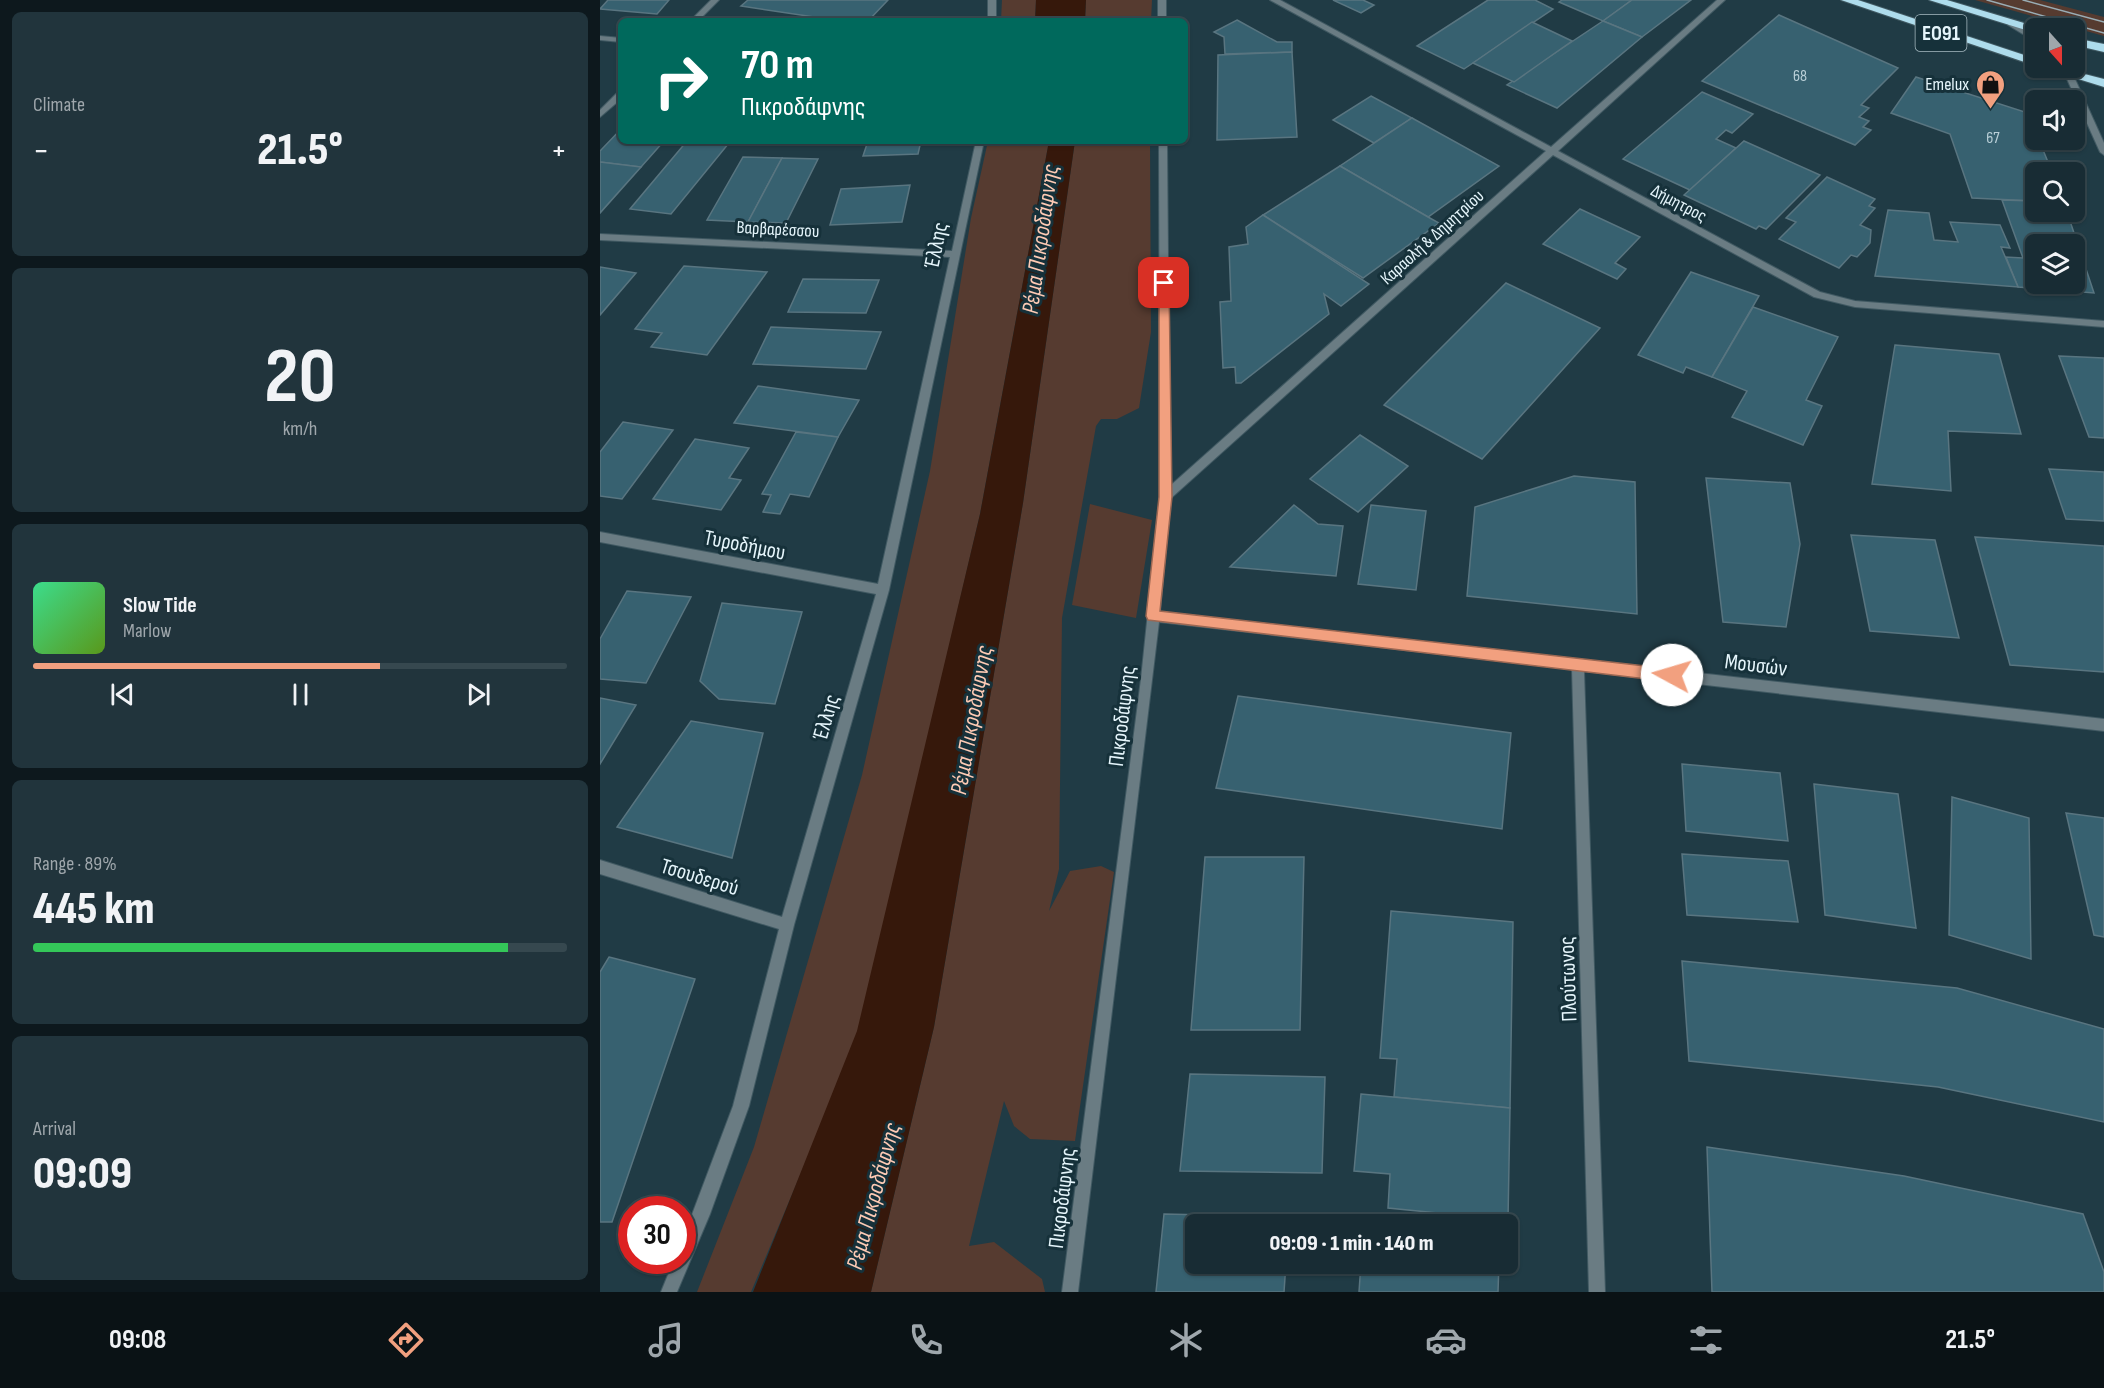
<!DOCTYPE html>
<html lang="en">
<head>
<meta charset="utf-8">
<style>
	:root { --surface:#182c34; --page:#21343c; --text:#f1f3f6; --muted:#9fa7ac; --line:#36484f; --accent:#f2a07f }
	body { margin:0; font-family:"Sofia Sans Condensed",sans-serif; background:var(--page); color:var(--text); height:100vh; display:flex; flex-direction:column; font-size:22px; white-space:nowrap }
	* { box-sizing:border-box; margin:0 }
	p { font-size:20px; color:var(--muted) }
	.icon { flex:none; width:33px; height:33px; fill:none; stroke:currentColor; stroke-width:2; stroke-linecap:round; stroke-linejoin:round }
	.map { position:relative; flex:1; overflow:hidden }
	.side { display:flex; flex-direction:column; gap:12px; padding:12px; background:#0d181d; width:600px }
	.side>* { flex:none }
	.top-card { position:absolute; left:18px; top:18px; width:570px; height:126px; border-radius:9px; box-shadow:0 2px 4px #0004,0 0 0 2px var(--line); background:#00695c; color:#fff; overflow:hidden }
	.needle { width:39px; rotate:159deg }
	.fabs { position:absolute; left:1425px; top:18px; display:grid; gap:12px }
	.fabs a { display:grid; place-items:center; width:60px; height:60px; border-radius:9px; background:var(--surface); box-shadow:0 2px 4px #0004,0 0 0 2px var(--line); font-size:30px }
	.speed { position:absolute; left:18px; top:1196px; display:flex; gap:12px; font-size:30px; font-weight:700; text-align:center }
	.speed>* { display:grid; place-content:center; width:78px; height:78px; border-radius:50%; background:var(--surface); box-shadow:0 2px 4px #0004,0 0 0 2px var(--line); line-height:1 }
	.speed .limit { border:9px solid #d22; background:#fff; color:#111 }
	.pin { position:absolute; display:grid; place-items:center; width:51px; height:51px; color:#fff; margin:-26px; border-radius:12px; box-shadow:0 3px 9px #0006 }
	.me { position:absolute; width:66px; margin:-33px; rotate:276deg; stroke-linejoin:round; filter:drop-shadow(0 0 4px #0008) }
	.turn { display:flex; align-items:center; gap:21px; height:126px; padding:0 24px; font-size:27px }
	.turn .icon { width:78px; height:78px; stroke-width:2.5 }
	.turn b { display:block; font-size:42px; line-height:51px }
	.big { font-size:45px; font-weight:800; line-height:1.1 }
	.side .widget { flex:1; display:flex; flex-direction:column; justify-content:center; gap:9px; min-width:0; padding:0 21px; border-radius:9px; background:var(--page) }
	.side .dial { align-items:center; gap:0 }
	.dial b { font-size:78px; line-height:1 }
	.song { display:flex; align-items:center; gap:18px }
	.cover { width:72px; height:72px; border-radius:9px; background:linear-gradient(135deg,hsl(150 70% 55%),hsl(90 70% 35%)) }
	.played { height:6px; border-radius:3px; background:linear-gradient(90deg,var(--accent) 65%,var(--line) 65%) }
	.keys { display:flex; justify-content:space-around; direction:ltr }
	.heat { display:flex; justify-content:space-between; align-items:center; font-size:33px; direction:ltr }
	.charge { height:9px; border-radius:4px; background:linear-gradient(90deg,#34c759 89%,var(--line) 0) }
	.trip { position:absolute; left:585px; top:1214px; width:333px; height:60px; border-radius:9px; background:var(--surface); box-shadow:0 2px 4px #0004,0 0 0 2px var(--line); font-weight:800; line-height:60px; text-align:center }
	.tab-bar { display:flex; height:96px; justify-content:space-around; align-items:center; background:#0a1215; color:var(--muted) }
	.tab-bar .icon { width:42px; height:42px }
	.tab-bar .current { color:var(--accent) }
	.tab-bar b { font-size:27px; color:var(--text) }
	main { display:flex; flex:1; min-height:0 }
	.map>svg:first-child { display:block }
</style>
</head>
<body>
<main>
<section class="side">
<div class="widget"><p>Climate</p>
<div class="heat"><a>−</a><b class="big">21.5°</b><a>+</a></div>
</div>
<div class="widget dial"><b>20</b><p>km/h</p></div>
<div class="widget">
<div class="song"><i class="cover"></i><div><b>Slow Tide</b><p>Marlow</p></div></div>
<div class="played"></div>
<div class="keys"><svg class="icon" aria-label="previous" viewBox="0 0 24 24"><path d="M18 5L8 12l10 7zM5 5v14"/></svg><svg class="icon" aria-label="pause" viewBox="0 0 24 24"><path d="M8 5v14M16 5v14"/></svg><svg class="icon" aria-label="next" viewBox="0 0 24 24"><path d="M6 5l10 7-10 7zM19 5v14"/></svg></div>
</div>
<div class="widget"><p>Range · 89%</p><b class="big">445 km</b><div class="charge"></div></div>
<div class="widget"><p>Arrival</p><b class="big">09:09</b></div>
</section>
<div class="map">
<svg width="1504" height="1292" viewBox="0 0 1504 1292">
	<rect width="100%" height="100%" fill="#203b45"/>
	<!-- green -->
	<g fill="#563b30">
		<path d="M402 0H436L435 21H401Z"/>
		<path d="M486 0H552L551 21H485Z"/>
		<path d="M1375 0H1440L1504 17V36Z"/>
		<path d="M388 141H449L380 514 257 1040 151 1292H97L154 1147 262 775 330 471 371 218Z"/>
		<path d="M475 141H550L551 332 539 408 517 419H501L496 426 462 618 459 869 449 911 470 871 501 866 514 872 475 1141 430 1139 414 1126 404 1101 369 1246 394 1242 442 1279 445 1292H271L334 1027 423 503Z"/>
		<path d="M490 504 552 520 536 618 472 605Z"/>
	</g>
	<!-- water -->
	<g fill="#36180b">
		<path d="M436 0H486L485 21H435Z"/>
		<path d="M449 141H475L423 503 334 1027 271 1292H153L257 1031 380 514Z"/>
	</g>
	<!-- building -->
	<g fill="#376170" stroke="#597580" stroke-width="1.5" fill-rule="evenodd">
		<path d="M8 0H69L57 14 0 9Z"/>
		<path d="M148 0H288L268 21H241L141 6Z"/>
		<path d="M733 0H763L774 5 761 13Z"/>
		<path d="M888 0H935L953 9 864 69 817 46Z"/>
		<path d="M962 0H1032L1003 21 959 2Z"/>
		<path d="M1032 0H1091L1042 37 1003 21Z"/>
		<path d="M1179 15 1298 68 1261 105 1269 108 1259 117 1269 121 1263 127 1271 130 1255 145 1102 81Z"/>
		<path d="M637 20 677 42H692V52L625 54 624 37 614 32Z"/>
		<path d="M1003 21 1042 37 957 108 907 85Z"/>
		<path d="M932 22 972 41 914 82 873 63Z"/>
		<path d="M692 52 697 137 617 140 618 55Z"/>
		<path d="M1316 77 1428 113 1436 140H1439L1452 172H1436V201L1372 198 1350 134 1291 113Z"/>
		<path d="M1102 92 1153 114 1132 133 1126 130 1116 139 1136 148 1090 190 1023 159Z"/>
		<path d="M771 96 812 118 774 143 733 120Z"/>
		<path d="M812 118 899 166 828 217 740 166Z"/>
		<path d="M21 129V141H64L41 167 0 162V151Z"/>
		<path d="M87 141 129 143 71 214 30 209Z"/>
		<path d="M268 141H321L318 154 263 156Z"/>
		<path d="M1144 141 1220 175 1166 229 1159 226 1156 229 1084 195Z"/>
		<path d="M143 157 182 158 148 222 107 220Z"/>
		<path d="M182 158 218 159 186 223 148 222Z"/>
		<path d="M0 162 41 167 0 213Z"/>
		<path d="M740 166 828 217 839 223 763 278 663 215Z"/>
		<path d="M1227 177 1275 199 1269 206 1275 208 1260 225 1271 230 1270 243 1257 257 1251 255 1239 268 1179 239 1196 222 1186 218Z"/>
		<path d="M310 185 302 222 230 225 241 189Z"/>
		<path d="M1402 200 1436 201V212H1467L1494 293 1418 287 1406 257 1423 258ZM1436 244H1474V284H1436Z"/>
		<path d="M980 209 1040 237 1015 263 1026 269 1017 279 943 244Z"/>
		<path d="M1288 210 1329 213 1334 240 1358 242 1350 222 1400 225 1410 248 1401 247 1418 287 1275 276Z"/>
		<path d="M663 215 769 284 741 306 724 294 729 314 641 383H636L635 367 623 368 620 302 631 301 629 247 648 244 646 227Z"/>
		<path d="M84 266 167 272 107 355 51 347 62 333 35 329Z"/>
		<path d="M0 267 36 273 0 315Z"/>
		<path d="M1091 272 1159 296 1112 377 1086 367 1083 373 1038 355Z"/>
		<path d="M203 279 279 280 266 313 188 312Z"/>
		<path d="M906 283 1000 328 882 459 784 405Z"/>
		<path d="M1153 307 1238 337 1206 400 1222 406 1203 445 1132 417 1147 391 1112 377Z"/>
		<path d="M171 327 281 332 266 369 153 364Z"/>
		<path d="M1295 345 1399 354 1421 434 1348 431 1351 491 1272 484Z"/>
		<path d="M1459 356 1504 358V438L1489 437Z"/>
		<path d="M158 386 259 400 238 437 134 423Z"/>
		<path d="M23 422 73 430 22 499 0 496V452Z"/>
		<path d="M196 432 238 437 209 497 190 494 180 514 163 512 171 495 162 494Z"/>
		<path d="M760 435 808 466 758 512 710 479Z"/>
		<path d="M95 439 149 448 129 478 141 480 121 510 53 499Z"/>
		<path d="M1449 469 1504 472V521L1466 519Z"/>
		<path d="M974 476 1035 482 1037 614 867 596 875 507Z"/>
		<path d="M1106 478 1190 483 1200 544 1186 627 1123 622Z"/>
		<path d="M694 505 718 524 743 526 736 576 630 567Z"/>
		<path d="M771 505 826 511 816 590 758 584Z"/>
		<path d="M1251 535 1335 540 1359 638 1270 631Z"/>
		<path d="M1375 537 1504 546V672L1410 665Z"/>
		<path d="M27 591 91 597 46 683 0 679V639Z"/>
		<path d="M122 603 202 612 175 704 119 699 100 681Z"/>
		<path d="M638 696 911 733 902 829 616 788Z"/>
		<path d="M0 698 36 705 0 764Z"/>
		<path d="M91 721 163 733 132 858 17 827Z"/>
		<path d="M1082 764 1180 773 1188 841 1086 831Z"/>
		<path d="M1214 784 1298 794 1316 928 1225 915Z"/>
		<path d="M1352 797 1429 818 1431 959 1349 935Z"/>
		<path d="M1466 813 1504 818V937L1494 935Z"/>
		<path d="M1082 854 1188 861 1198 922 1087 915Z"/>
		<path d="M605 857H704L700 1030H591Z"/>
		<path d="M791 911 913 922 910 1108 794 1097 797 1059 780 1058Z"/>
		<path d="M9 957 95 979 12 1222H0V972Z"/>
		<path d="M1082 961 1357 988 1504 1029V1122L1338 1087 1089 1061Z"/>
		<path d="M590 1074 725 1077 722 1173 580 1171Z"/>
		<path d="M761 1094 910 1108 908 1220 788 1208 790 1174 754 1171Z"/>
		<path d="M1107 1147 1304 1176 1483 1214 1504 1272V1292H1112Z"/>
		<path d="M564 1214 688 1217 687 1224H596V1263H686L684 1292H556Z"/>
		<path d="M761 1263H899L898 1292H759Z"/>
	</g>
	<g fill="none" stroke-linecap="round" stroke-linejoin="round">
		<defs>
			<g id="street">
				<path d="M111 0H119L98 21H90Z"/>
				<rect x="388" y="0" width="8" height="21"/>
				<rect x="558" y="0" width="8" height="21"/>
				<path d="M670 0H680L951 147 1117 0H1125L958 151 1220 292 1255 301 1504 321V327L1255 307 1214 297 953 155 570 499 560 612 1504 719V731L984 671 1005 1292H989L972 669 559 622 478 1292H462L541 679 560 497 559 141H567L570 486 946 151Z"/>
				<path d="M1408 21H1414L1436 36V42L1408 25Z"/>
				<path d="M0 36 21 38V42L0 40Z"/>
				<path d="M1462 68H1470L1504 143V155L1500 152Z"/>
				<path d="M18 92H21V99L0 117V110Z"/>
				<path d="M376 141H384L289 590 194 925 149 1106 110 1214 77 1292H61L74 1260H82V1241L133 1106 179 929 0 874V860L182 917 276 594 0 542V532L278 584 350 257 0 240V234L352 251Z"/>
			</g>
			<g id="highway">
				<path d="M1241 0H1258L1436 59V66Z"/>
				<path d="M1329 0H1347L1441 28H1436V33L1432 32Z"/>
				<path d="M1474 38 1504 44V52L1474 45Z"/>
				<path d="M1443 68H1461L1504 79V87Z"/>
			</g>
		</defs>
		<!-- street casing -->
		<use href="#street" stroke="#405962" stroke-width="2"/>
		<!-- highway casing -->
		<use href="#highway" stroke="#405962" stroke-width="2"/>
		<!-- street -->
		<use href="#street" fill="#6a7c83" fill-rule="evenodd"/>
		<!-- highway -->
		<use href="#highway" fill="#aedcec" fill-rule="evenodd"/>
		<!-- tram -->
		<g stroke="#99adb5" stroke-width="1.5">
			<path d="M1387 0 1504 33"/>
			<path d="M1423 0 1504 22"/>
		</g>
	</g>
	<!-- route -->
	<path fill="#f2a07f" stroke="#9d6853" stroke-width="1.5" d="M564 280 569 283 572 497 560 611 1072 669 1079 675 1077 680 1072 682 548 620 546 616 559 497V283Z"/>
	<!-- icons -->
	<defs>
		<symbol id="shop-pin" viewBox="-11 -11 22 30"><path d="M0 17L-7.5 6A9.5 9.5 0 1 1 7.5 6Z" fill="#f2a07f" stroke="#16313a"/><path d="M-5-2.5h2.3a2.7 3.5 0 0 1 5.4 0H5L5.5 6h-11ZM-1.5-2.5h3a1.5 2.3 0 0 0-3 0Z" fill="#111"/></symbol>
	</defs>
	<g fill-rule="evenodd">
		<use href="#shop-pin" x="1374" y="68" width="33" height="45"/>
	</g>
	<g text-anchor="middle" stroke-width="6" stroke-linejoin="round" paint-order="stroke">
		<!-- far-number labels -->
		<g font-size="16" fill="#bad0d8">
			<text x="1200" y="81">68</text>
			<text x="1393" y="143">67</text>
		</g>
		<!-- far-poi labels -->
		<g font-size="18" fill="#e5f5fb" stroke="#16313a" text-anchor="end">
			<text x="1369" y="90">Emelux</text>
		</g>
		<!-- far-street labels -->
		<g font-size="18" fill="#e5f5fb" stroke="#16313a">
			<text transform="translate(1079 203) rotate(28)" y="6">Δήμητρος</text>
			<text transform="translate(178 229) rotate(3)" y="6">Βαρβαρέσσου</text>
			<text transform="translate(832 237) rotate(-42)" y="6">Καραολή &amp; Δημητρίου</text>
		</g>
		<!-- shield labels -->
		<rect fill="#16313a" stroke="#a7bac1" stroke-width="1.5" x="1315.5" y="15" width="51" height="36" rx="4.5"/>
		<g font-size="21" font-weight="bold" fill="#e5f5fb">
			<text x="1341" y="40">ΕΟ91</text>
		</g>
		<!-- street labels -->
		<g font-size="22" fill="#e5f5fb" stroke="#16313a">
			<text transform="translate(335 245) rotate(-78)" y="8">Έλλης</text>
			<text transform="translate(145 544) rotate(11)" y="8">Τυροδήμου</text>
			<text transform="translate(1156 664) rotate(7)" y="8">Μουσών</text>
			<text transform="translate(521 716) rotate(-83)" y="8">Πικροδάφνης</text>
			<text transform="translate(225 717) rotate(-74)" y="8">Έλλης</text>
			<text transform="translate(100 876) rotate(17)" y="8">Τσουδερού</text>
			<text transform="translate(967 979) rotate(-92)" y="8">Πλούτωνος</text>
			<text transform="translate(461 1198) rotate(-83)" y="8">Πικροδάφνης</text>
		</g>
		<!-- water labels -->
		<g font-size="24" font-style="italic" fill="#fdcab4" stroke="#16313a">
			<text transform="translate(440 239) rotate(-82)" y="8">Ρέμα Πικροδάφνης</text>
			<text transform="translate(371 720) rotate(-80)" y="8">Ρέμα Πικροδάφνης</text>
			<text transform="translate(273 1196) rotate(-75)" y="8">Ρέμα Πικροδάφνης</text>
		</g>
	</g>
</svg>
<div class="fabs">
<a><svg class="needle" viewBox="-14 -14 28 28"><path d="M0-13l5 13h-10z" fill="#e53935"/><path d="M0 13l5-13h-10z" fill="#9fa7ac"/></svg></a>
<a><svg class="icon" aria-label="sound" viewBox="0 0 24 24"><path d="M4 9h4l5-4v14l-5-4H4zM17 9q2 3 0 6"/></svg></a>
<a><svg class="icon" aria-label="search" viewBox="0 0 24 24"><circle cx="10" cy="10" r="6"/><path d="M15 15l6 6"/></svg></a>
<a><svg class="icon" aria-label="layers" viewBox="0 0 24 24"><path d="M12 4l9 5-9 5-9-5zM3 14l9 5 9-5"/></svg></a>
</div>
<div class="speed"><div class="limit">30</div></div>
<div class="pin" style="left:564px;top:283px;background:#d93025"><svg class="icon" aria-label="arrive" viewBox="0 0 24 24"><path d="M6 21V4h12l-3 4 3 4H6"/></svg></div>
<svg class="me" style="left:1072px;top:675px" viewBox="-20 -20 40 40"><circle r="19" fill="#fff"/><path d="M0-13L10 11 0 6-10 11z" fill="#f2a07f"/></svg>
<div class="trip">09:09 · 1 min · 140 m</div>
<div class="top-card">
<div class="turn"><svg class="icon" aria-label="right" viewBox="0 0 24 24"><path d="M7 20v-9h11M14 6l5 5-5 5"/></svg><div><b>70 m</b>Πικροδάφνης</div></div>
</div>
</div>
</main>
<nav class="tab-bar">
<b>09:08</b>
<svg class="icon current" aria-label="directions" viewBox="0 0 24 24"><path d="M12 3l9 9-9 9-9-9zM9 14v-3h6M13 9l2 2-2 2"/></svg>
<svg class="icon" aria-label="music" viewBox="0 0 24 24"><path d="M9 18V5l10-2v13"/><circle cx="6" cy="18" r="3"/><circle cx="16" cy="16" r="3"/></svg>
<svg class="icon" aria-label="phone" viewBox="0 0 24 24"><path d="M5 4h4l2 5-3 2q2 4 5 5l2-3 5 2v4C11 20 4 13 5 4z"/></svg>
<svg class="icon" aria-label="climate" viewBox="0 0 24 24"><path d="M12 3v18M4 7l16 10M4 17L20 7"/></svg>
<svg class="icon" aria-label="car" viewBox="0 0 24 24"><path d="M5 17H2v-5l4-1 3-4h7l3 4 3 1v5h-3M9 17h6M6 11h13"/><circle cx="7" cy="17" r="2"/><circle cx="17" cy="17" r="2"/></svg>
<svg class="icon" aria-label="filters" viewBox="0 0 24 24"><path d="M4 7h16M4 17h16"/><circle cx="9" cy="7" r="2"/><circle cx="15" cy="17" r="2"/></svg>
<b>21.5°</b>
</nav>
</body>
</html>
